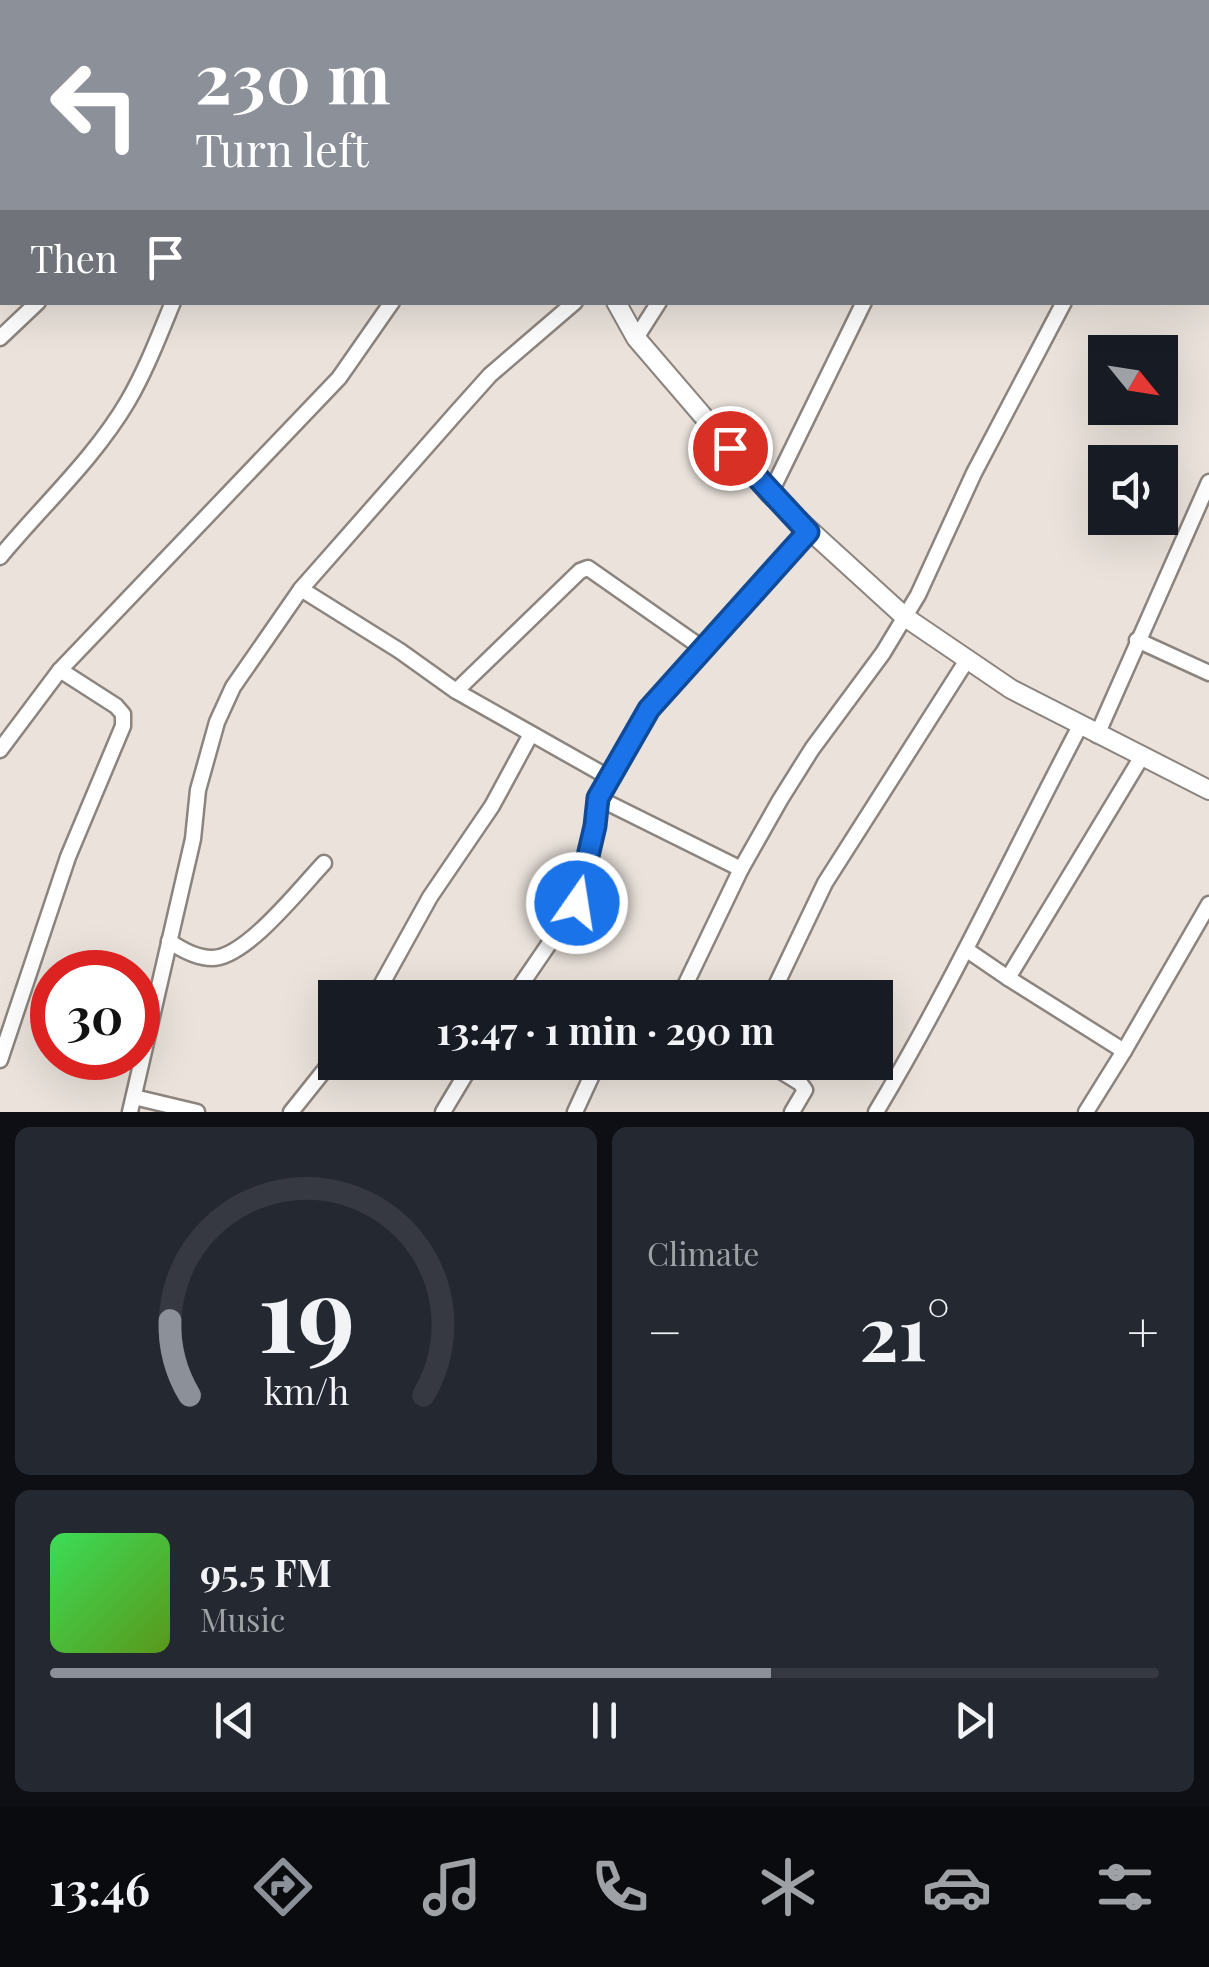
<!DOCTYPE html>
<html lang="en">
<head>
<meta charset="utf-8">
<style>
	:root { --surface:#171b24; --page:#242831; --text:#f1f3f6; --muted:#9ea1a6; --line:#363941; --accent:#8c9099 }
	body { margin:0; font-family:"Playfair Display",serif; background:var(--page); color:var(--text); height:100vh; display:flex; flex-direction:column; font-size:38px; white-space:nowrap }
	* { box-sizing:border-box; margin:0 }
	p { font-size:32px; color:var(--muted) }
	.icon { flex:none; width:55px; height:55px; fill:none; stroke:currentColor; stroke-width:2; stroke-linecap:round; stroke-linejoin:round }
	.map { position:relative; height:1112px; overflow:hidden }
	.sheet { display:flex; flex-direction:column; gap:15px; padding:15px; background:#0d0f14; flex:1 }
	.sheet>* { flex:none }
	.top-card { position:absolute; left:0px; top:0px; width:1210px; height:305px; box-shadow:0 10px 40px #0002; background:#8c9099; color:#fff; overflow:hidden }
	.needle { width:65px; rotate:120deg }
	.controls { position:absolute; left:1088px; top:335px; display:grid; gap:20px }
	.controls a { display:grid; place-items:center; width:90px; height:90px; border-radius:0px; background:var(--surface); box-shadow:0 10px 40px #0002; font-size:50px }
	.speed { position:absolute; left:30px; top:950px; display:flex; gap:20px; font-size:50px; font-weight:700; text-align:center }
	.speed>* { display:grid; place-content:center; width:130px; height:130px; border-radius:50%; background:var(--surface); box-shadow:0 10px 40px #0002; line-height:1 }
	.speed .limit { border:15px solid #d22; background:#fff; color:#111 }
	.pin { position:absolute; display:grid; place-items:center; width:85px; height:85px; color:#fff; margin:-42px; border:5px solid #fff; border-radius:50%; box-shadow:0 2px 10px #0007 }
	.me { position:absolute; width:110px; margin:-55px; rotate:13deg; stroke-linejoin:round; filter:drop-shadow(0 0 8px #0008) }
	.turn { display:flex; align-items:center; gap:35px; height:210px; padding:0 30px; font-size:45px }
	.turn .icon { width:130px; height:130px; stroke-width:2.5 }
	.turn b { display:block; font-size:70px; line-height:85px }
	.then { display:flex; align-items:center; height:95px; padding:0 30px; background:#0003; gap:20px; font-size:38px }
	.big { font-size:75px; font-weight:700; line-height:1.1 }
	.sheet .widget { flex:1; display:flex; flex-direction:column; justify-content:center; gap:15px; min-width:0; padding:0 35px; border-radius:15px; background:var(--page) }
	.sheet .dial { align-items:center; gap:0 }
	.dial svg { height:260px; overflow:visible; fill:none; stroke:var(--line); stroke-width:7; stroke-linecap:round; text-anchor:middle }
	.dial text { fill:var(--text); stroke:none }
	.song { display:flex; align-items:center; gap:30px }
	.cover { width:120px; height:120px; border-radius:15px; background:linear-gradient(135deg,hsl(130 70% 55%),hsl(90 70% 35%)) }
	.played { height:10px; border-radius:5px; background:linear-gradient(90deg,var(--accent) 65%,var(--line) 65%) }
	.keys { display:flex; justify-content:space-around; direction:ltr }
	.heat { display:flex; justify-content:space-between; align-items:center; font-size:55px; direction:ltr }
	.sheet .tiles { flex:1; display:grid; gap:15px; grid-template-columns:1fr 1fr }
	.widget:last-child { grid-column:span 2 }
	.trip { position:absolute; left:318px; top:980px; width:575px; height:100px; border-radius:0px; background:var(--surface); box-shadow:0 10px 40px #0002; font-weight:700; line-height:100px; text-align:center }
	.tabs { display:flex; height:160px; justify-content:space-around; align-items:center; background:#090b0e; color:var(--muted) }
	.tabs .icon { width:70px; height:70px }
	.tabs .on { color:var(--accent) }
	.tabs b { font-size:45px; color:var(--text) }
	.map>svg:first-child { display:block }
</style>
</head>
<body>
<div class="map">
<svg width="1209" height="1112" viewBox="0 0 1209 1112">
	<defs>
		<pattern id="park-crowns" width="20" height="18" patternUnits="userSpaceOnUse" patternTransform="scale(2.5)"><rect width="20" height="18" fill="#9cebb6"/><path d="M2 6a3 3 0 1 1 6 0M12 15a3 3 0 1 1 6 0" fill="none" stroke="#86c99c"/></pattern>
	</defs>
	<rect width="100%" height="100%" fill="#eae2db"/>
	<!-- park -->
	<path fill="url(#park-crowns)" d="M0 0H232L2 2 0 91Z"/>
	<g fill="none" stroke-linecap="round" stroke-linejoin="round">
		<defs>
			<g id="minor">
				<path d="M304 2V0"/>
				<path d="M1157 2 1158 0"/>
				<path d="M0 96 2 95"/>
				<path d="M0 287 2 286"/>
				<path d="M1208 289H1209"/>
				<path d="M0 338 38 302"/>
				<path d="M636 338 659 302"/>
				<path d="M770 494 864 302"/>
				<path d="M0 557C42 506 94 459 128 401 146 370 159 336 173 302"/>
				<path d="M301 589 400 651 456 691 608 777"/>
				<path d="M1137 640 1209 673"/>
				<path d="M456 691 580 571 588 568 705 650"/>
				<path d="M1097 735 1209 482"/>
				<path d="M0 750 60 670 339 378 392 302"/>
				<path d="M1141 758 1008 978 1124 1051 1209 904"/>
				<path d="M741 869 598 798 649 709 705 650 808 532"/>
				<path d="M169 941C182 950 197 958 212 958 246 958 301 887 324 863"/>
				<path d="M967 950 1008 978"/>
				<path d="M374 998 430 897 492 806 531 734"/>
				<path d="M512 998 577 903 595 826 598 798"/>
				<path d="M679 998 741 869 780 800 812 749 883 653 918 595 974 473 1064 302"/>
				<path d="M770 998 825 883 967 660"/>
				<path d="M0 1060 68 857 123 726V714L116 706 60 670"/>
				<path d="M766 1062 800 1083 805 1090 792 1112"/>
				<path d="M134 1097 197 1112"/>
				<path d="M130 1112 193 839 198 790 217 722 233 687 301 589 456 413 490 375 575 302"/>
				<path d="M291 1112 335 1057"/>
				<path d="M443 1112 473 1062"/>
				<path d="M575 1112 598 1062"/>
				<path d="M876 1112C951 987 1012 855 1080 726"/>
				<path d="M1086 1112 1124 1051"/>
			</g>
			<g id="major">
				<path d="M485 0 486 2"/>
				<path d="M552 2 559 0"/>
				<path d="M616 302 636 338 770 494 905 617 1011 689 1209 790"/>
			</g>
		</defs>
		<!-- minor casing -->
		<use href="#minor" stroke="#8c847e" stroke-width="19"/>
		<!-- major casing -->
		<use href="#major" stroke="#8c847e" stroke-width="22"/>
		<!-- minor -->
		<use href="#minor" stroke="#fff" stroke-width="14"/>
		<!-- major -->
		<use href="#major" stroke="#fff" stroke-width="18"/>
	</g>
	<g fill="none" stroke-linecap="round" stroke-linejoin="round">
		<defs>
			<path id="route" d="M577 903 595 826 598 798 649 709 808 532 730 448"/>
		</defs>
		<!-- route casing -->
		<use href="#route" stroke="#114b97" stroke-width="25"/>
		<!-- route -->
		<use href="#route" stroke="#1a73e8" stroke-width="18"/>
	</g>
</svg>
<div class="controls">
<a><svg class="needle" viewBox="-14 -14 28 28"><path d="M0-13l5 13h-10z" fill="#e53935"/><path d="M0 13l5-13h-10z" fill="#9ea1a6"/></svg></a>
<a><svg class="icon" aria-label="sound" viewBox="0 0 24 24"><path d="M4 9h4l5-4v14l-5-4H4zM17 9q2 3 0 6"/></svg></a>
</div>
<div class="speed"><div class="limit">30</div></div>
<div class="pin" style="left:730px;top:448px;background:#d93025"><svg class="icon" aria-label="arrive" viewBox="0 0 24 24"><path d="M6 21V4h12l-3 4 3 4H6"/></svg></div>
<svg class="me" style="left:577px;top:903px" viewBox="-20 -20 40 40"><circle r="17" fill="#1a73e8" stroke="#fff" stroke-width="3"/><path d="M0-11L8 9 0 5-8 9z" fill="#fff"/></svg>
<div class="trip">13:47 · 1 min · 290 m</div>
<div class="top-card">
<div class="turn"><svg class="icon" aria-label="left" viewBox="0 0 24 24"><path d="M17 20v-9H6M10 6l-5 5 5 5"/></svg><div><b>230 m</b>Turn left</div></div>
<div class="then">Then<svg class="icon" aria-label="arrive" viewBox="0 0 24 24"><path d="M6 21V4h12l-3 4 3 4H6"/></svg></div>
</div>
</div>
<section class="sheet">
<div class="tiles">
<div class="widget dial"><svg viewBox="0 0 100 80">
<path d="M14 69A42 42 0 1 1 86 69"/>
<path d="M14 69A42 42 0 0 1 8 46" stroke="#8c9099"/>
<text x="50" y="56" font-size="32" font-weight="700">19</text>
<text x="50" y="72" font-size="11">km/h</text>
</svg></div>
<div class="widget"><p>Climate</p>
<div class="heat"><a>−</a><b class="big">21°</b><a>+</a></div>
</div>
<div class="widget">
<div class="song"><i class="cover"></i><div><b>95.5 FM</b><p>Music</p></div></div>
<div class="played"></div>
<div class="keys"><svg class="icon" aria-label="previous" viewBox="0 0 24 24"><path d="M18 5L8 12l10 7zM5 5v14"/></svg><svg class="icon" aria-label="pause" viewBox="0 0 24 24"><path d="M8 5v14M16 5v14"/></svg><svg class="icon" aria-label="next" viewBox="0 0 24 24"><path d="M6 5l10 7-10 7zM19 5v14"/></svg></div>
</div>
</div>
</section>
<nav class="tabs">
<b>13:46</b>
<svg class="icon on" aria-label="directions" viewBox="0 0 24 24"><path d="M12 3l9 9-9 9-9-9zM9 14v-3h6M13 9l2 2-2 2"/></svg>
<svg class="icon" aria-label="music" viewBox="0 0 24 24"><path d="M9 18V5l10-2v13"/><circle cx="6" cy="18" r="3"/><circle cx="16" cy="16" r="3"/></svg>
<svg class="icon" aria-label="phone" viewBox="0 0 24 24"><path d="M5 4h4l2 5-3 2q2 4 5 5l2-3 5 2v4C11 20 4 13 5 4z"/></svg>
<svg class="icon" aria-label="climate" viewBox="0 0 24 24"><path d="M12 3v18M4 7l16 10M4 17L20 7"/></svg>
<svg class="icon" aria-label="car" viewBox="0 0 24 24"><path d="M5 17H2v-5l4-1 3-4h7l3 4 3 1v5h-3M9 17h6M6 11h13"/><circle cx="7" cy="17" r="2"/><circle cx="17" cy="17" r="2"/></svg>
<svg class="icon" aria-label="filters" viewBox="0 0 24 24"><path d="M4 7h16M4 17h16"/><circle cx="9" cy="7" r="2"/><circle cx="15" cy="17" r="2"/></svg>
</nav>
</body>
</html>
